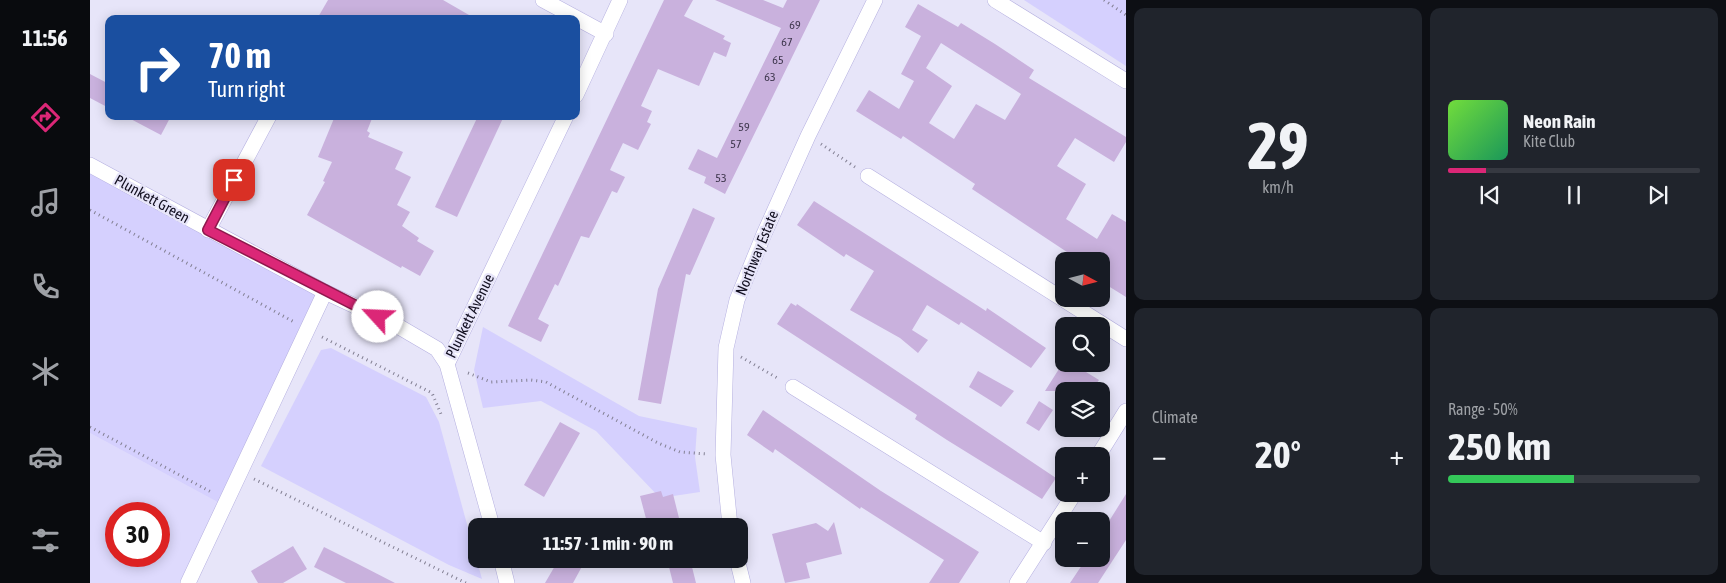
<!DOCTYPE html>
<html lang="en">
<head>
<meta charset="utf-8">
<style>
	:root { --surface:#171b24; --page:#20242c; --text:#f1f3f6; --muted:#9ea1a6; --line:#363941; --accent:#db2777 }
	body { margin:0; font-family:"Asap Condensed",sans-serif; background:var(--page); color:var(--text); height:100vh; display:flex; flex-direction:column; font-size:19px; white-space:nowrap }
	* { box-sizing:border-box; margin:0 }
	p { font-size:16px; color:var(--muted) }
	.icon { flex:none; width:28px; height:28px; fill:none; stroke:currentColor; stroke-width:2; stroke-linecap:round; stroke-linejoin:round }
	.map { position:relative; flex:1; overflow:hidden }
	.side { display:flex; flex-direction:column; gap:8px; padding:8px; background:#0d0f14; width:600px }
	.side>* { flex:none }
	.hud { position:absolute; left:15px; top:15px; width:475px; height:105px; border-radius:10px; box-shadow:0 2px 12px #0003; background:#1a4fa0; color:#fff; overflow:hidden }
	.needle { width:32px; rotate:97deg }
	.tools { position:absolute; left:965px; top:252px; display:grid; gap:10px }
	.tools a { display:grid; place-items:center; width:55px; height:55px; border-radius:10px; background:var(--surface); box-shadow:0 2px 12px #0003; font-size:25px }
	.speed { position:absolute; left:15px; top:502px; display:flex; gap:10px; font-size:25px; font-weight:700; text-align:center }
	.speed>* { display:grid; place-content:center; width:65px; height:65px; border-radius:50%; background:var(--surface); box-shadow:0 2px 12px #0003; line-height:1 }
	.speed .limit { border:8px solid #d22; background:#fff; color:#111 }
	.pin { position:absolute; display:grid; place-items:center; width:42px; height:42px; color:#fff; margin:-21px; border-radius:10px; box-shadow:0 2px 8px #0006 }
	.me { position:absolute; width:55px; margin:-28px; rotate:295deg; stroke-linejoin:round; filter:drop-shadow(0 0 4px #0008) }
	.turn { display:flex; align-items:center; gap:18px; height:105px; padding:0 20px; font-size:22px }
	.turn .icon { width:65px; height:65px; stroke-width:2.5 }
	.turn b { display:block; font-size:35px; line-height:42px }
	.big { font-size:38px; font-weight:700; line-height:1.1 }
	.side .card { flex:1; display:flex; flex-direction:column; justify-content:center; gap:8px; min-width:0; padding:0 18px; border-radius:10px; background:var(--page) }
	.side .dial { align-items:center; gap:0 }
	.dial b { font-size:65px; line-height:1 }
	.song { display:flex; align-items:center; gap:15px }
	.cover { width:60px; height:60px; border-radius:8px; background:linear-gradient(135deg,hsl(100 70% 55%),hsl(150 70% 35%)) }
	.played { height:5px; border-radius:2px; background:linear-gradient(90deg,var(--accent) 15%,var(--line) 15%) }
	.keys { display:flex; justify-content:space-around; direction:ltr }
	.heat { display:flex; justify-content:space-between; align-items:center; font-size:28px; direction:ltr }
	.charge { height:8px; border-radius:4px; background:linear-gradient(90deg,#34c759 50%,var(--line) 0) }
	.side .tiles { flex:1; display:grid; gap:8px; grid-template-columns:repeat(2,1fr) }
	.trip { position:absolute; left:378px; top:518px; width:280px; height:50px; border-radius:10px; background:var(--surface); box-shadow:0 2px 12px #0003; font-weight:700; line-height:50px; text-align:center }
	main { display:flex; flex:1; min-height:0 }
	.tab-bar { display:flex; flex-direction:column; width:90px; justify-content:space-around; align-items:center; background:#090b0e; color:var(--muted) }
	.tab-bar .icon { width:35px; height:35px }
	.tab-bar .selected { color:var(--accent) }
	.tab-bar b { font-size:22px; color:var(--text) }
	.map>svg:first-child { display:block }
</style>
</head>
<body>
<main>
<nav class="tab-bar">
<b>11:56</b>
<svg class="icon selected" aria-label="directions" viewBox="0 0 24 24"><path d="M12 3l9 9-9 9-9-9zM9 14v-3h6M13 9l2 2-2 2"/></svg>
<svg class="icon" aria-label="music" viewBox="0 0 24 24"><path d="M9 18V5l10-2v13"/><circle cx="6" cy="18" r="3"/><circle cx="16" cy="16" r="3"/></svg>
<svg class="icon" aria-label="phone" viewBox="0 0 24 24"><path d="M5 4h4l2 5-3 2q2 4 5 5l2-3 5 2v4C11 20 4 13 5 4z"/></svg>
<svg class="icon" aria-label="climate" viewBox="0 0 24 24"><path d="M12 3v18M4 7l16 10M4 17L20 7"/></svg>
<svg class="icon" aria-label="car" viewBox="0 0 24 24"><path d="M5 17H2v-5l4-1 3-4h7l3 4 3 1v5h-3M9 17h6M6 11h13"/><circle cx="7" cy="17" r="2"/><circle cx="17" cy="17" r="2"/></svg>
<svg class="icon" aria-label="filters" viewBox="0 0 24 24"><path d="M4 7h16M4 17h16"/><circle cx="9" cy="7" r="2"/><circle cx="15" cy="17" r="2"/></svg>
</nav>
<div class="map">
<svg width="1036" height="583" viewBox="0 0 1036 583">
	<rect width="100%" height="100%" fill="#e7e5f9"/>
	<!-- built -->
	<path fill="#dedafd" fill-rule="evenodd" d="M0 433 133 505 92 583H0ZM26 514H69V556H26Z"/>
	<!-- green -->
	<g fill="#d5d0fe">
		<path d="M934 0H1036V66Z"/>
		<path d="M0 168 233 292 133 505 0 433Z"/>
		<path d="M393 327 549 416 607 428 605 457 610 492 570 498 506 431 451 401 393 408 384 370Z"/>
		<path d="M241 348 336 397 349 422 392 579 359 565 171 466 231 350Z"/>
	</g>
	<!-- building -->
	<g fill="#c9b1dd" fill-rule="evenodd">
		<path d="M238 0H353L386 19H227Z"/>
		<path d="M574 0H603L594 16 635 36 633 39 641 43 636 57 624 52 609 86 568 69 551 106 562 111 557 122 561 124 548 150 533 143 520 170 535 177 527 193 522 191 499 238 491 236 468 286 465 284 448 319 459 325 451 342 418 326Z"/>
		<path d="M625 0H673L693 8 697 0H730L635 194 614 183 616 177 598 169 608 149 627 158 691 28Z"/>
		<path d="M828 4 868 27 871 23 905 44 944 70 939 78 1036 137V142L1024 162 985 138 967 166 996 184 976 219 1007 239 1022 214 1036 222V297L1015 284 1017 282 1011 279V261H976L980 254 882 189 885 184 813 136 811 139 766 111 779 90 809 109 824 81 811 74 831 36 815 27ZM851 43 931 94 915 120 886 104 864 139 839 123 862 86 836 68Z"/>
		<path d="M0 74 19 84V108L0 98Z"/>
		<path d="M35 116H81L71 135Z"/>
		<path d="M245 116H283L277 131 280 133 278 137 313 152 305 169 321 177 307 205 320 212 312 226 329 238 327 241 344 251 330 276 312 266 311 268 217 215 235 182 233 181 242 162 228 157Z"/>
		<path d="M388 116H414L367 217 345 207Z"/>
		<path d="M724 201 896 311 897 308 956 348 941 368 871 322 869 325 837 305 822 330 838 340 828 353 810 338 760 310 784 271 756 254 754 257 707 225Z"/>
		<path d="M603 208 625 218 600 275 596 274 571 404 548 400 568 289Z"/>
		<path d="M701 303 706 306 707 304 966 478 952 499 857 440 825 419 827 415 687 324Z"/>
		<path d="M974 361V364H983L1009 380 1001 391H955Z"/>
		<path d="M888 371 924 391 911 407 879 387Z"/>
		<path d="M949 401 963 410 949 431 936 423Z"/>
		<path d="M673 410 791 491 889 552 869 583H839L854 560 771 507 770 509 685 449 683 453 657 435Z"/>
		<path d="M470 422 490 433 454 497 434 485Z"/>
		<path d="M571 491 573 497 583 494 591 526H558L550 496Z"/>
		<path d="M1036 494V540L1008 583H980L996 559H1011V534Z"/>
		<path d="M744 522 752 554 716 563 720 578 695 583 682 534 726 523 738 531Z"/>
		<path d="M203 546 217 569 193 583H168L161 571Z"/>
		<path d="M234 547 268 564 305 583H256L224 567Z"/>
		<path d="M469 559H496L483 583H455Z"/>
		<path d="M577 559H600L606 583H583Z"/>
	</g>
	<g fill="none" stroke-linecap="round" stroke-linejoin="round">
		<defs>
			<g id="street">
				<path d="M453 0 516 34"/>
				<path d="M905 0 1036 81"/>
				<path d="M486 95 530 0"/>
				<path d="M0 165 235 292 306 325 347 349 357 364 402 526"/>
				<path d="M778 176 1036 339"/>
				<path d="M118 230 179 116"/>
				<path d="M357 364 476 116"/>
				<path d="M703 387 954 543"/>
				<path d="M1008 456 1036 411"/>
				<path d="M640 526 633 455 636 348 647 300 674 234 718 136 785 0"/>
				<path d="M411 559 417 583"/>
				<path d="M647 559 653 583"/>
				<path d="M98 583 235 292"/>
				<path d="M927 583 984 494"/>
			</g>
		</defs>
		<!-- street casing -->
		<use href="#street" stroke="#b5b0e0" stroke-width="16"/>
		<!-- path -->
		<g stroke="#827f92" stroke-width="3" stroke-dasharray="1 4" stroke-linecap="butt">
			<path d="M1014 0 1036 15"/>
			<path d="M731 144 765 167"/>
			<path d="M0 210 204 322"/>
			<path d="M232 337 342 393 351 414"/>
			<path d="M651 357 689 379"/>
			<path d="M378 373 401 382 441 380 456 382 568 443 590 452 617 454"/>
			<path d="M0 427 123 493"/>
			<path d="M164 479 376 583"/>
			<path d="M384 530 386 539"/>
		</g>
		<!-- street -->
		<use href="#street" stroke="#fff" stroke-width="15"/>
	</g>
	<g fill="none" stroke-linecap="round" stroke-linejoin="round">
		<defs>
			<path id="route" d="M144 180 118 230 288 317"/>
		</defs>
		<!-- route casing -->
		<use href="#route" stroke="#8e194d" stroke-width="12"/>
		<!-- route -->
		<use href="#route" stroke="#db2777" stroke-width="9"/>
	</g>
	<g text-anchor="middle" stroke-width="4.5" stroke-linejoin="round" paint-order="stroke">
		<!-- number labels -->
		<g font-size="12" fill="#3f374e">
			<text x="705" y="29">69</text>
			<text x="697" y="46">67</text>
			<text x="688" y="64">65</text>
			<text x="680" y="81">63</text>
			<text x="654" y="131">59</text>
			<text x="646" y="148">57</text>
			<text x="631" y="182">53</text>
		</g>
		<!-- street labels -->
		<g font-size="15" fill="#110e1f" stroke="#e7e5f9">
			<text transform="translate(62 199) rotate(29)" y="5">Plunkett Green</text>
			<text transform="translate(667 253) rotate(-68)" y="5">Northway Estate</text>
			<text transform="translate(380 316) rotate(-64)" y="5">Plunkett Avenue</text>
		</g>
	</g>
</svg>
<div class="tools">
<a><svg class="needle" viewBox="-14 -14 28 28"><path d="M0-13l5 13h-10z" fill="#e53935"/><path d="M0 13l5-13h-10z" fill="#9ea1a6"/></svg></a>
<a><svg class="icon" aria-label="search" viewBox="0 0 24 24"><circle cx="10" cy="10" r="6"/><path d="M15 15l6 6"/></svg></a>
<a><svg class="icon" aria-label="layers" viewBox="0 0 24 24"><path d="M12 4l9 5-9 5-9-5zM3 14l9 5 9-5"/></svg></a>
<a>+</a>
<a>−</a>
</div>
<div class="speed"><div class="limit">30</div></div>
<div class="pin" style="left:144px;top:180px;background:#d93025"><svg class="icon" aria-label="arrive" viewBox="0 0 24 24"><path d="M6 21V4h12l-3 4 3 4H6"/></svg></div>
<svg class="me" style="left:288px;top:317px" viewBox="-20 -20 40 40"><circle r="19" fill="#fff"/><path d="M0-13L10 11 0 6-10 11z" fill="#db2777"/></svg>
<div class="trip">11:57 · 1 min · 90 m</div>
<div class="hud">
<div class="turn"><svg class="icon" aria-label="right" viewBox="0 0 24 24"><path d="M7 20v-9h11M14 6l5 5-5 5"/></svg><div><b>70 m</b>Turn right</div></div>
</div>
</div>
<section class="side">
<div class="tiles">
<div class="card dial"><b>29</b><p>km/h</p></div>
<div class="card">
<div class="song"><i class="cover"></i><div><b>Neon Rain</b><p>Kite Club</p></div></div>
<div class="played"></div>
<div class="keys"><svg class="icon" aria-label="previous" viewBox="0 0 24 24"><path d="M18 5L8 12l10 7zM5 5v14"/></svg><svg class="icon" aria-label="pause" viewBox="0 0 24 24"><path d="M8 5v14M16 5v14"/></svg><svg class="icon" aria-label="next" viewBox="0 0 24 24"><path d="M6 5l10 7-10 7zM19 5v14"/></svg></div>
</div>
<div class="card"><p>Climate</p>
<div class="heat"><a>−</a><b class="big">20°</b><a>+</a></div>
</div>
<div class="card"><p>Range · 50%</p><b class="big">250 km</b><div class="charge"></div></div>
</div>
</section>
</main>
</body>
</html>
